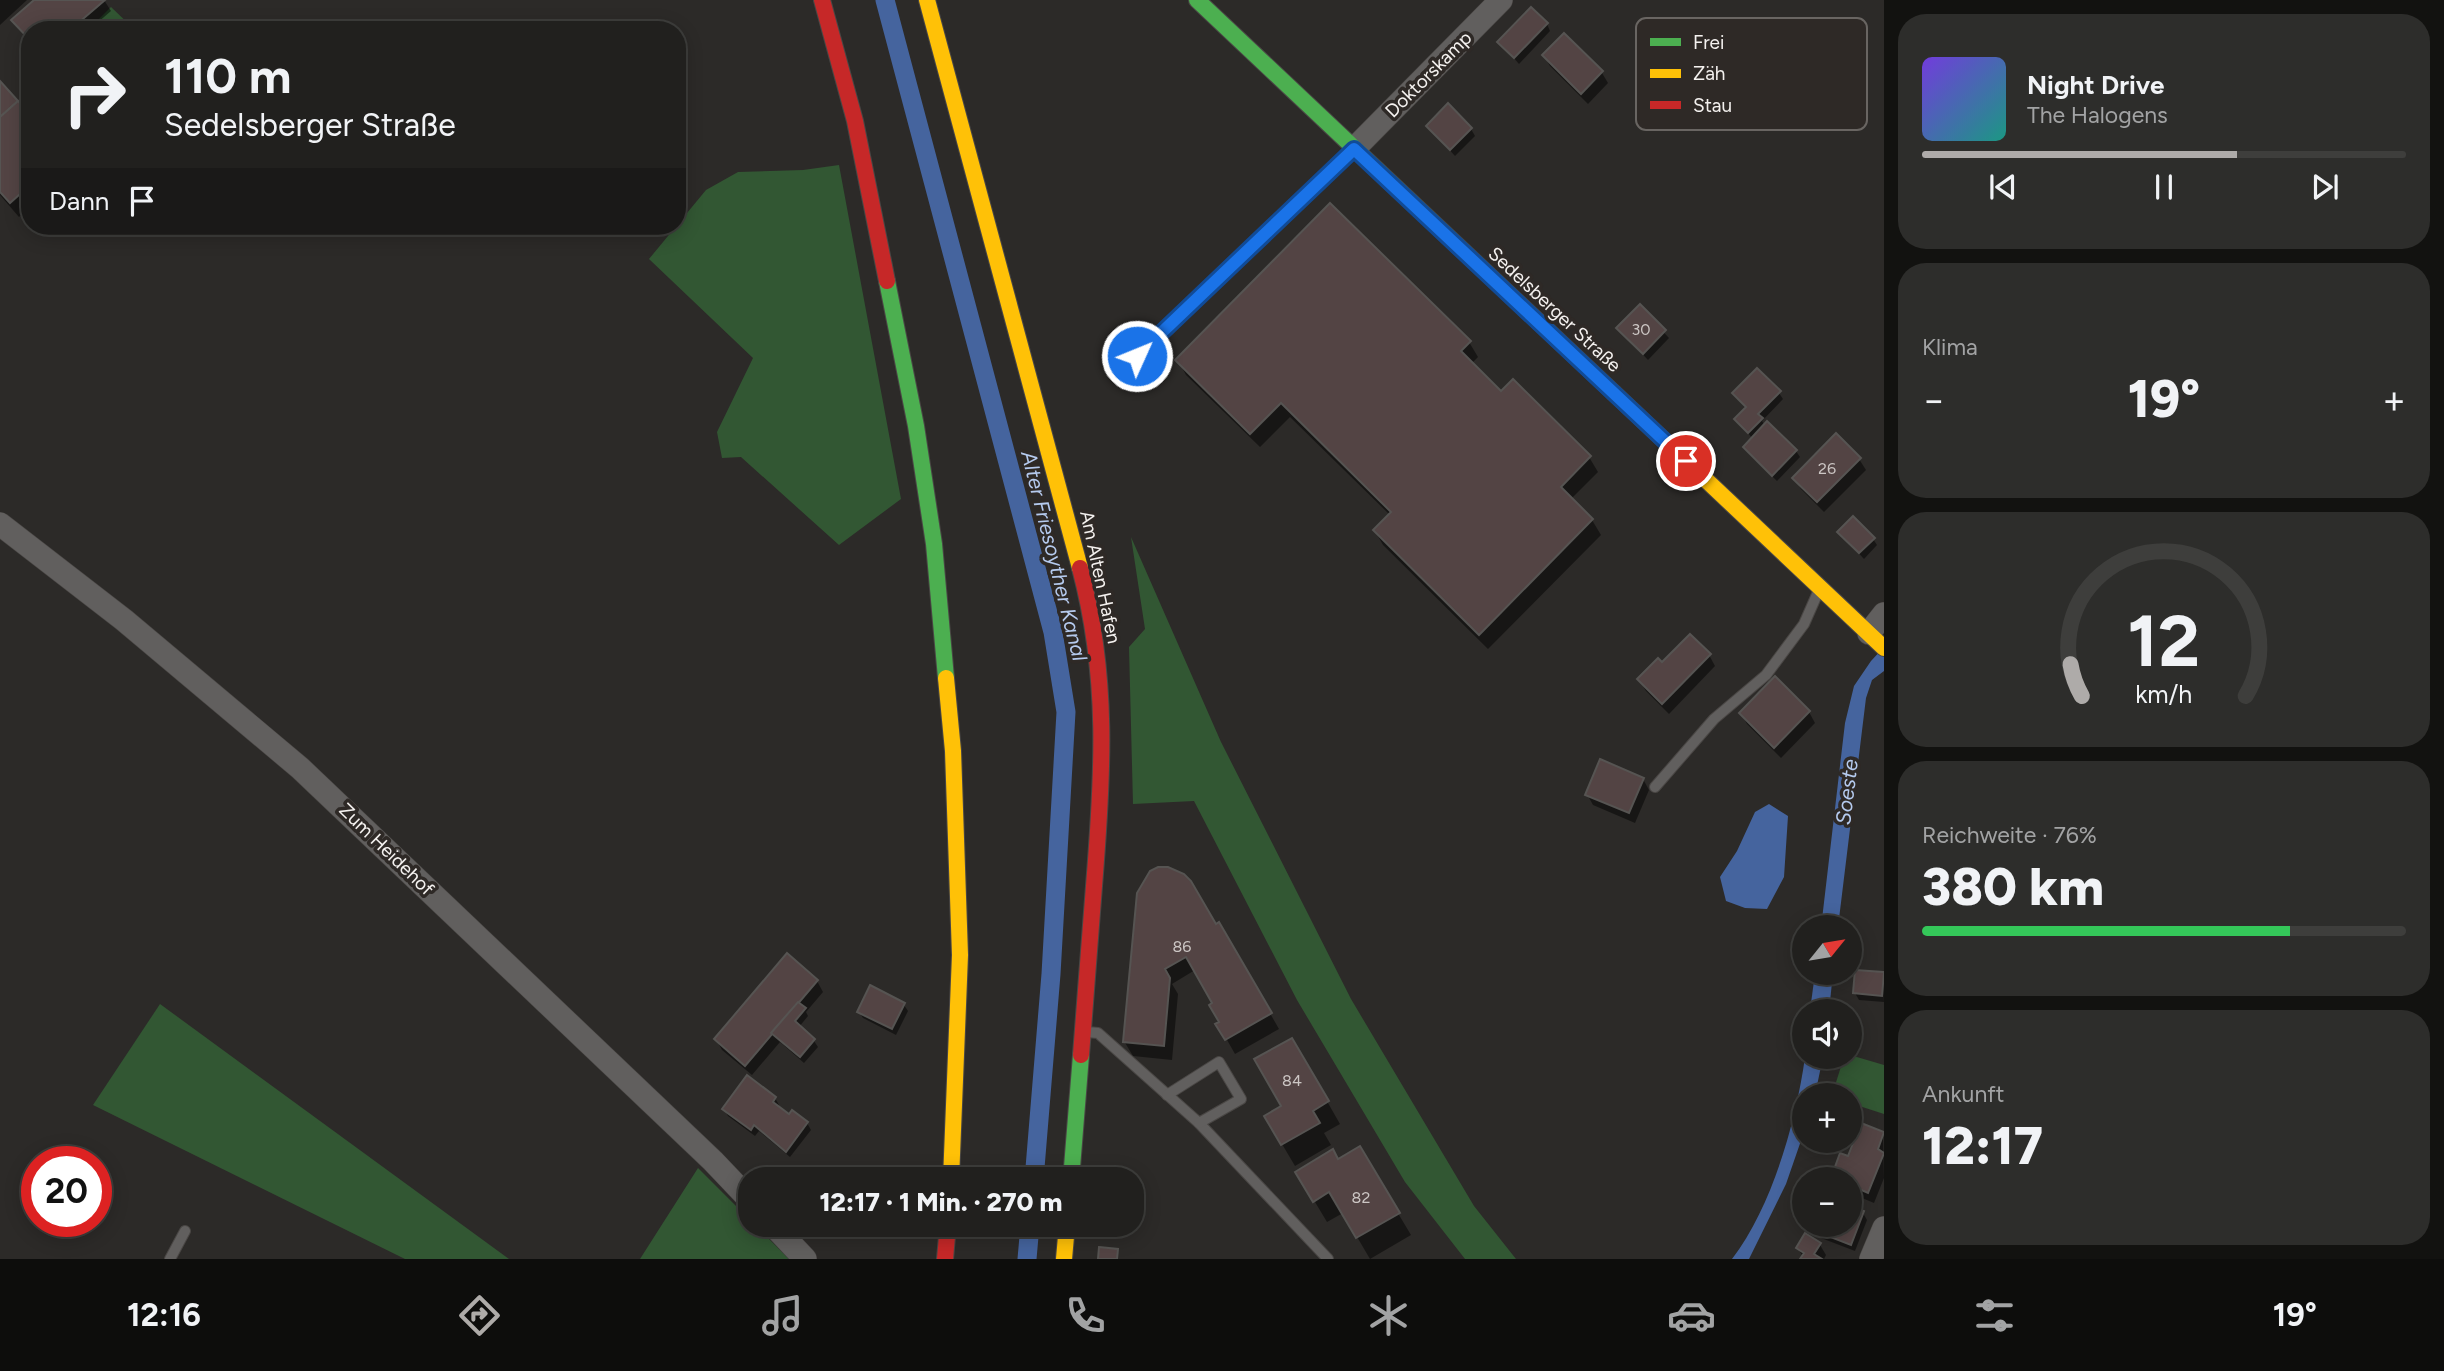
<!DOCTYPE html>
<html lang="de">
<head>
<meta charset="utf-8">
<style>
	:root { --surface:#21201e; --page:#2d2d2b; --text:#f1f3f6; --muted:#a2a3a4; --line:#3e3e3c; --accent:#aeaba9 }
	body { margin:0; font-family:Figtree,sans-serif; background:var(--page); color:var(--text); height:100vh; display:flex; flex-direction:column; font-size:26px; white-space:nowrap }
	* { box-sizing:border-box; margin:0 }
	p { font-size:23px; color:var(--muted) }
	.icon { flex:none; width:38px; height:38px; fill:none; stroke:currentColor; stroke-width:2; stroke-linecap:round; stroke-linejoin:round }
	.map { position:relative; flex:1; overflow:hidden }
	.sheet { display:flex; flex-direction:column; gap:14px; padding:14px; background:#121210; width:560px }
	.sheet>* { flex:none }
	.guide { position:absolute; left:21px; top:21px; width:665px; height:214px; border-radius:28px; box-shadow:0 4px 18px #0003,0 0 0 2px var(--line); background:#21201e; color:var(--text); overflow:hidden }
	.needle { width:46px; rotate:60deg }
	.controls { position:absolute; left:1792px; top:915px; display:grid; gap:14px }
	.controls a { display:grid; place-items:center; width:70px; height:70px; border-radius:50%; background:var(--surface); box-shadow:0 4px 18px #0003,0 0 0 2px var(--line); font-size:35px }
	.speed { position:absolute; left:21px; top:1146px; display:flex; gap:14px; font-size:35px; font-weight:700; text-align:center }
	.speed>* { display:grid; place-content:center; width:91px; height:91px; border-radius:50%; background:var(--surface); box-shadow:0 4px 18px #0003,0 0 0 2px var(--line); line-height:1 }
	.speed .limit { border:10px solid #d22; background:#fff; color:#111 }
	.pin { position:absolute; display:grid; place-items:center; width:60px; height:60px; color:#fff; margin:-30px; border:4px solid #fff; border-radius:50%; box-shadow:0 2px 7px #0007 }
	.me { position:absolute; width:77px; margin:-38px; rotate:46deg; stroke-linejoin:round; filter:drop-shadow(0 0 5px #0008) }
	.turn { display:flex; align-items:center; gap:24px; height:147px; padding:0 28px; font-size:32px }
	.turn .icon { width:91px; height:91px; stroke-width:2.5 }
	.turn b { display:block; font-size:49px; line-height:60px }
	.then { display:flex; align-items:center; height:66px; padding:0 28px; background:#0003; gap:14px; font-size:26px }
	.big { font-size:52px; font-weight:800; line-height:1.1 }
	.sheet .widget { flex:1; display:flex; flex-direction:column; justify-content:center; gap:10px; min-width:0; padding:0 24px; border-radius:28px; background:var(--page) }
	.sheet .dial { align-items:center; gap:0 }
	.dial svg { height:182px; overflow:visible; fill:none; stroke:var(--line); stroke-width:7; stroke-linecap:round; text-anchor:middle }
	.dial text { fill:var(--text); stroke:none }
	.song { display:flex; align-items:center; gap:21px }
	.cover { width:84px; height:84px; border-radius:10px; background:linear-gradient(135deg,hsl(260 70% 55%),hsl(170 70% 35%)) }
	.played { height:7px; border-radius:4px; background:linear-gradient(90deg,var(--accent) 65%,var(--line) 65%) }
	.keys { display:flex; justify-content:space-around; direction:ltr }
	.heat { display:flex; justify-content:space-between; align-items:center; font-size:38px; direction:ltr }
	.charge { height:10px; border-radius:5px; background:linear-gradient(90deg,#34c759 76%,var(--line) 0) }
	.trip { position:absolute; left:738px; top:1167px; width:406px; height:70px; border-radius:28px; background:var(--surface); box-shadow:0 4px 18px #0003,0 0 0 2px var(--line); font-weight:800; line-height:70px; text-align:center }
	.dock { display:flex; height:112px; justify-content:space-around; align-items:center; background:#0d0d0c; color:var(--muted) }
	.dock .icon { width:49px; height:49px }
	.dock .current { color:var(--accent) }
	.dock b { font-size:32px; color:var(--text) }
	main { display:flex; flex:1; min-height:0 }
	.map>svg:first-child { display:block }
</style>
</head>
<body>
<main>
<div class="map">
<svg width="1884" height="1259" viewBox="0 0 1884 1259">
	<rect width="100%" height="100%" fill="#2c2a28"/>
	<!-- green -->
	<g fill="#325733">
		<path d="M111 7 135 30H88Z"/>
		<path d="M839 165 901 499 839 545 741 457 722 458 717 432 753 358 649 259 706 190 738 172 803 170Z"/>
		<path d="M1131 537 1221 742 1351 999 1474 1206 1516 1259H1465L1405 1182 1297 1000 1194 801 1133 804 1129 647 1145 629Z"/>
		<path d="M160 1004 509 1259H405L93 1105Z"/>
		<path d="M1850 1055 1884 1065V1114L1850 1103V1096L1832 1095 1844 1057H1850Z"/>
		<path d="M698 1168 751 1221V1225H755L789 1259H640Z"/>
	</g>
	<!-- water -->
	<g fill="#45649e">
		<path d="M1884 647V671L1872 680 1866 698 1838 927 1821 928 1845 723 1854 686 1871 661Z"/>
		<path d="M1769 804 1788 816 1784 877 1767 909 1745 908 1726 901 1720 877 1737 851 1755 812Z"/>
		<path d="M1815 973H1833L1829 1011H1810Z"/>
		<path d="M1805 1057H1823L1815 1095 1804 1096V1132L1786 1184 1749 1259H1732C1772 1207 1796 1122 1805 1057Z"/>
	</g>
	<!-- shadow -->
	<g fill="#0007">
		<path d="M0 0H27L0 25Z"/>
		<path d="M37 0H104L111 11 89 30H30V42L13 21Z"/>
		<path d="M1547 24 1550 31 1519 64 1500 42Z"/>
		<path d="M1564 35 1602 73 1608 83 1588 104 1550 66 1544 56Z"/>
		<path d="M0 83 30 117V207L19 217 0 195Z"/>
		<path d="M1428 126 1471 129 1475 136 1455 156Z"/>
		<path d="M1640 307 1669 338 1648 360 1618 328Z"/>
		<path d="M1469 342 1478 357 1471 364 1501 394 1589 457 1598 472 1571 499 1592 520 1601 535 1488 649 1383 545 1375 531 1390 515 1290 417 1260 447 1186 375 1178 360Z"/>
		<path d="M1779 393 1783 399 1762 421 1765 426 1796 451 1800 457 1777 481 1749 454 1745 447 1753 439 1736 419 1747 409 1735 394Z"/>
		<path d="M1859 459 1866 470 1824 512 1801 489 1794 478Z"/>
		<path d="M1839 532 1873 539 1877 545 1864 559Z"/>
		<path d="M1709 655 1715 666 1669 714 1646 691 1639 680Z"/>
		<path d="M1775 679 1809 712 1815 723 1781 758 1747 724 1741 713Z"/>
		<path d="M1643 779 1649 790 1635 823 1593 805 1587 794Z"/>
		<path d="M1138 893 1215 926 1219 924 1279 1029 1235 1054 1218 1024 1221 1022 1214 1004 1195 970 1172 984 1178 994 1172 1060 1133 1056 1124 1041Z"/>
		<path d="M1883 974 1884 1002 1859 1000 1855 993Z"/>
		<path d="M817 981 823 992 806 1012 808 1016 799 1027 814 1041 818 1047 804 1063 780 1042 752 1075 722 1050 716 1039Z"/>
		<path d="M904 1005 908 1011 896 1035 863 1018 859 1012Z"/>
		<path d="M1292 1040 1340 1124 1324 1133 1331 1145 1295 1166 1266 1117 1284 1107Z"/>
		<path d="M775 1098 779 1105 777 1107 789 1117 807 1123 811 1130 790 1157 759 1131 755 1136 728 1116 724 1109Z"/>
		<path d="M1883 1134 1884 1178 1874 1203 1850 1193V1180L1833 1178 1849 1158Z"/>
		<path d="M1359 1148 1411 1235 1370 1259 1343 1213 1327 1222 1297 1172 1338 1161Z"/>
		<path d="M1850 1207 1863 1213 1867 1220 1855 1251 1821 1238 1817 1231 1819 1225H1850Z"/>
		<path d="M1820 1245 1826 1255 1824 1259H1802L1803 1257 1798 1248Z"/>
	</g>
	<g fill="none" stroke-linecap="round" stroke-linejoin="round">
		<!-- canal -->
		<g stroke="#45649e" stroke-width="19">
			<path d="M885 0 1053 632 1066 712 1051 974 1034 1180"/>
			<path d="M1027 1259 1030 1225"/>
		</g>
	</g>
	<!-- building -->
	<g fill="#534444" stroke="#565452" stroke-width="2">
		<path d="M34 0H105L70 30H30V40L11 20Z"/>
		<path d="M1531 7 1548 23 1514 58 1497 42Z"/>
		<path d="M1564 33 1603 71 1581 94 1542 55Z"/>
		<path d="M0 81 18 101 0 117Z"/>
		<path d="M18 101 30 114V185L10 203 0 192V117Z"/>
		<path d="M1448 103 1472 128 1450 150 1426 126Z"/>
		<path d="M1330 203 1471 341 1461 351 1501 391 1513 379 1591 456 1561 487 1593 519 1479 635 1373 530 1391 512 1281 403 1250 434 1175 360Z"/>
		<path d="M1640 304 1666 330 1643 354 1616 328Z"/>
		<path d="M1757 368 1781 391 1758 414 1763 418 1748 433 1734 419 1746 407 1732 393Z"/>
		<path d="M1767 421 1797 450 1772 476 1743 447Z"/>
		<path d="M1836 433 1861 458 1817 502 1792 478Z"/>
		<path d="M1853 516 1875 538 1859 553 1837 532Z"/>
		<path d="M1690 634 1711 654 1662 704 1637 679 1658 658 1662 662Z"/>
		<path d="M1775 676 1810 711 1774 748 1739 713Z"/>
		<path d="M1600 759 1644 778 1629 813 1585 795Z"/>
		<path d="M1158 867H1168L1184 874 1191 881 1216 924 1219 922 1272 1013 1225 1040 1215 1024 1219 1022 1209 1005 1212 1003 1186 957 1165 969 1170 978 1164 1046 1123 1042 1137 893 1150 871Z"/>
		<path d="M787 953 818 980 745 1066 714 1039Z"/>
		<path d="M1855 970 1884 972 1882 996 1853 993Z"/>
		<path d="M870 985 905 1003 892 1029 857 1012Z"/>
		<path d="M798 1002 806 1008 795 1021 815 1039 800 1057 771 1033Z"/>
		<path d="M1292 1038 1329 1101 1313 1111 1320 1123 1281 1145 1264 1116 1281 1106 1254 1059Z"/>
		<path d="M747 1075 776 1097 773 1102 789 1114 792 1110 808 1122 786 1152 754 1125 751 1130 722 1109Z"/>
		<path d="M1861 1123 1884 1132 1878 1149 1884 1153 1868 1193 1850 1185V1180L1831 1178 1840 1153 1848 1156Z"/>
		<path d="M1360 1146 1400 1213 1356 1238 1329 1192 1313 1202 1295 1172 1333 1149 1338 1159Z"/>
		<path d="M1850 1206 1864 1211 1851 1245 1815 1231 1817 1225H1850Z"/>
		<path d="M1805 1233 1821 1243 1814 1254 1822 1259H1800L1804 1253 1796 1248Z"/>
		<path d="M1099 1247 1118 1249 1117 1259H1098Z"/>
	</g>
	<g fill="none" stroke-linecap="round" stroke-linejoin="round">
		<defs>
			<g id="lane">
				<path d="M1137 356 1353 150"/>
				<path d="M1655 787 1714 719 1766 675 1804 624 1819 590"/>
				<path d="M1087 1032 1098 1033 1199 1123 1328 1259"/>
				<path d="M1167 1095 1219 1062 1241 1099 1199 1123"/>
				<path d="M170 1259 185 1231"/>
			</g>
			<g id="street">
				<path d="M1354 149 1501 0"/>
				<path d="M0 524 124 620 300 768 713 1161 751 1201"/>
				<path d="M1869 633 1884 614"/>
				<path d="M773 1225 805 1259"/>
				<path d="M1871 1259 1884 1228"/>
			</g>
			<g id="fast">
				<path d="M1197 0 1614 393"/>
				<path d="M887 281 916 426 934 544 946 678"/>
				<path d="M1071 1180 1081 1055"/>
			</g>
			<g id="slow">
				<path d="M927 0 1080 568"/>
				<path d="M1614 393 1884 648"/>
				<path d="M946 678 953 751 960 955 951 1180"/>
				<path d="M1064 1259 1067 1225"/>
			</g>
			<g id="jam">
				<path d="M822 0 855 121 887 281"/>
				<path d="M1080 568C1109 677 1103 775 1094 886 1090 942 1085 999 1081 1055"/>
				<path d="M945 1259 948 1225"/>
			</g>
		</defs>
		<!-- lane casing -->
		<use href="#lane" stroke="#4a4745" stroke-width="12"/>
		<!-- street casing -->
		<use href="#street" stroke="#4a4745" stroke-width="24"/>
		<!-- fast casing -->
		<use href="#fast" stroke="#4a4745" stroke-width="18"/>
		<!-- slow casing -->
		<use href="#slow" stroke="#4a4745" stroke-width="18"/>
		<!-- jam casing -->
		<use href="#jam" stroke="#4a4745" stroke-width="18"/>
		<!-- lane -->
		<use href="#lane" stroke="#615f5e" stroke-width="10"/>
		<!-- street -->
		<use href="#street" stroke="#615f5e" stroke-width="23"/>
		<!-- fast -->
		<use href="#fast" stroke="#4caf50" stroke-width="16"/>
		<!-- slow -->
		<use href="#slow" stroke="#ffc107" stroke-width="16"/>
		<!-- jam -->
		<use href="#jam" stroke="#c62828" stroke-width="16"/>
	</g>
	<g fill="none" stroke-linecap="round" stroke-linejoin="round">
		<defs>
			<path id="route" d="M1137 356 1354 149 1686 461"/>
		</defs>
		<!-- route casing -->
		<use href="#route" stroke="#114b97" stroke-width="18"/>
		<!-- route -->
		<use href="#route" stroke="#1a73e8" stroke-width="12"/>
	</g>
	<g text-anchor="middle" stroke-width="7" stroke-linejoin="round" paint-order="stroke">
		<!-- number labels -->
		<g font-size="16" fill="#ccc6c4">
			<text x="1641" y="335">30</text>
			<text x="1827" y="474">26</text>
			<text x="1182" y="952">86</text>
			<text x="1292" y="1086">84</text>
			<text x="1361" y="1203">82</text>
		</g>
		<!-- street labels -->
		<g font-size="19" fill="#f4f1ef" stroke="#2e2926">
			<text transform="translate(1428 74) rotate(-45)" y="7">Doktorskamp</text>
			<text transform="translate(1555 309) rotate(43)" y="7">Sedelsberger Straße</text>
			<text transform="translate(1101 577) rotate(78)" y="7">Am Alten Hafen</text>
			<text transform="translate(387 849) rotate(44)" y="7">Zum Heidehof</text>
		</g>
		<!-- water labels -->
		<g font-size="21" font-style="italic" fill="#b5caee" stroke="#2e2926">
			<text transform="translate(1054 556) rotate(76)" y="7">Alter Friesoyther Kanal</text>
			<text transform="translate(1847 792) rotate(-83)" y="7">Soeste</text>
		</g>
	</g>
	<!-- legend -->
	<rect x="1636" y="18" width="231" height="112" rx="10" fill="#2e2926" stroke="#696562" stroke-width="2"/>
	<rect x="1650" y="38" width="31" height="8" fill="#4caf50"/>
	<rect x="1650" y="69" width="31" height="9" fill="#ffc107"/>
	<rect x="1650" y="101" width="31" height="8" fill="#c62828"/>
	<g font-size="19" fill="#f4f1ef">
		<text x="1693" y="49">Frei</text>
		<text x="1693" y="80">Zäh</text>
		<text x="1693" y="112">Stau</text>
	</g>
</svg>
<div class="controls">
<a><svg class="needle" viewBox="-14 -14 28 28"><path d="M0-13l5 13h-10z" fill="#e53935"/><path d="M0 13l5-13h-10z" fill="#a2a3a4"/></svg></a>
<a><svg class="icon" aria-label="sound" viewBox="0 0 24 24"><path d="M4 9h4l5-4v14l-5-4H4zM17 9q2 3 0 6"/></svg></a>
<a>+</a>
<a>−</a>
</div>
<div class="speed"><div class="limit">20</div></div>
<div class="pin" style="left:1686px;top:461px;background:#d93025"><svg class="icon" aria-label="arrive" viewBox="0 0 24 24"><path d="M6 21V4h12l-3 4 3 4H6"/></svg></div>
<svg class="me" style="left:1137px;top:356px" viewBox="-20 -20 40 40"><circle r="17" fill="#1a73e8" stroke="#fff" stroke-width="3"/><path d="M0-11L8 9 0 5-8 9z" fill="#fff"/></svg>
<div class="trip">12:17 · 1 Min. · 270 m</div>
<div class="guide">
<div class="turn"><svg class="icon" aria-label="right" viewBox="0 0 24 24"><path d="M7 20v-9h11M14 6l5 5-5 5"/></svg><div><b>110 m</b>Sedelsberger Straße</div></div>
<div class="then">Dann<svg class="icon" aria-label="arrive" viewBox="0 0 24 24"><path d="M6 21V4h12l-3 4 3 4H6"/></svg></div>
</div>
</div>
<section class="sheet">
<div class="widget">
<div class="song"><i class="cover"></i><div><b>Night Drive</b><p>The Halogens</p></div></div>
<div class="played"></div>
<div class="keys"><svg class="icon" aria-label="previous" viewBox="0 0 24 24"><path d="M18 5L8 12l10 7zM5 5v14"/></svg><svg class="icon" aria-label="pause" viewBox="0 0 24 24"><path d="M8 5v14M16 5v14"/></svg><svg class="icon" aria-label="next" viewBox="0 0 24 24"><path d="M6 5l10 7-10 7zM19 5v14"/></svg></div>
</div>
<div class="widget"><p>Klima</p>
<div class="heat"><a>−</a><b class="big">19°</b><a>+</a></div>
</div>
<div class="widget dial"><svg viewBox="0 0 100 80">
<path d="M14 69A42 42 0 1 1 86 69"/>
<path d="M14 69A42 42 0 0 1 9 55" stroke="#aeaba9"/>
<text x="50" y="56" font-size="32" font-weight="700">12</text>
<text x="50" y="72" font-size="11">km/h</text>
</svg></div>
<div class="widget"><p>Reichweite · 76%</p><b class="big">380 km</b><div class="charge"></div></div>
<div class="widget"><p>Ankunft</p><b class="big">12:17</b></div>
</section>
</main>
<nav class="dock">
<b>12:16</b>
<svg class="icon current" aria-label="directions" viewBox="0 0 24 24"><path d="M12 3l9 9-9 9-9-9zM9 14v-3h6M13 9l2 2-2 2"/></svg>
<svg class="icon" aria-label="music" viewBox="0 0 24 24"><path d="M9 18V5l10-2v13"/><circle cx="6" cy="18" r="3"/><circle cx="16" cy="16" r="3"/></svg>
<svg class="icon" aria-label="phone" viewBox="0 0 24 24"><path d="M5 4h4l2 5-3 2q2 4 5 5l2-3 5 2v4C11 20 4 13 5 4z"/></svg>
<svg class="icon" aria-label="climate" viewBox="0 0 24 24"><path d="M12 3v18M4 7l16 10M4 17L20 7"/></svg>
<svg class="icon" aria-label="car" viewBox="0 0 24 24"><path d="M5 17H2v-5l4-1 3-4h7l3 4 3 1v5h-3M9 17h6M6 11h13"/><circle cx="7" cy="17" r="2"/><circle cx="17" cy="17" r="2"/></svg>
<svg class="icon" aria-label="filters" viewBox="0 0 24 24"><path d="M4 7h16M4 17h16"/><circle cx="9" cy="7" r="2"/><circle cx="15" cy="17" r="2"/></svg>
<b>19°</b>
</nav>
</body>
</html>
